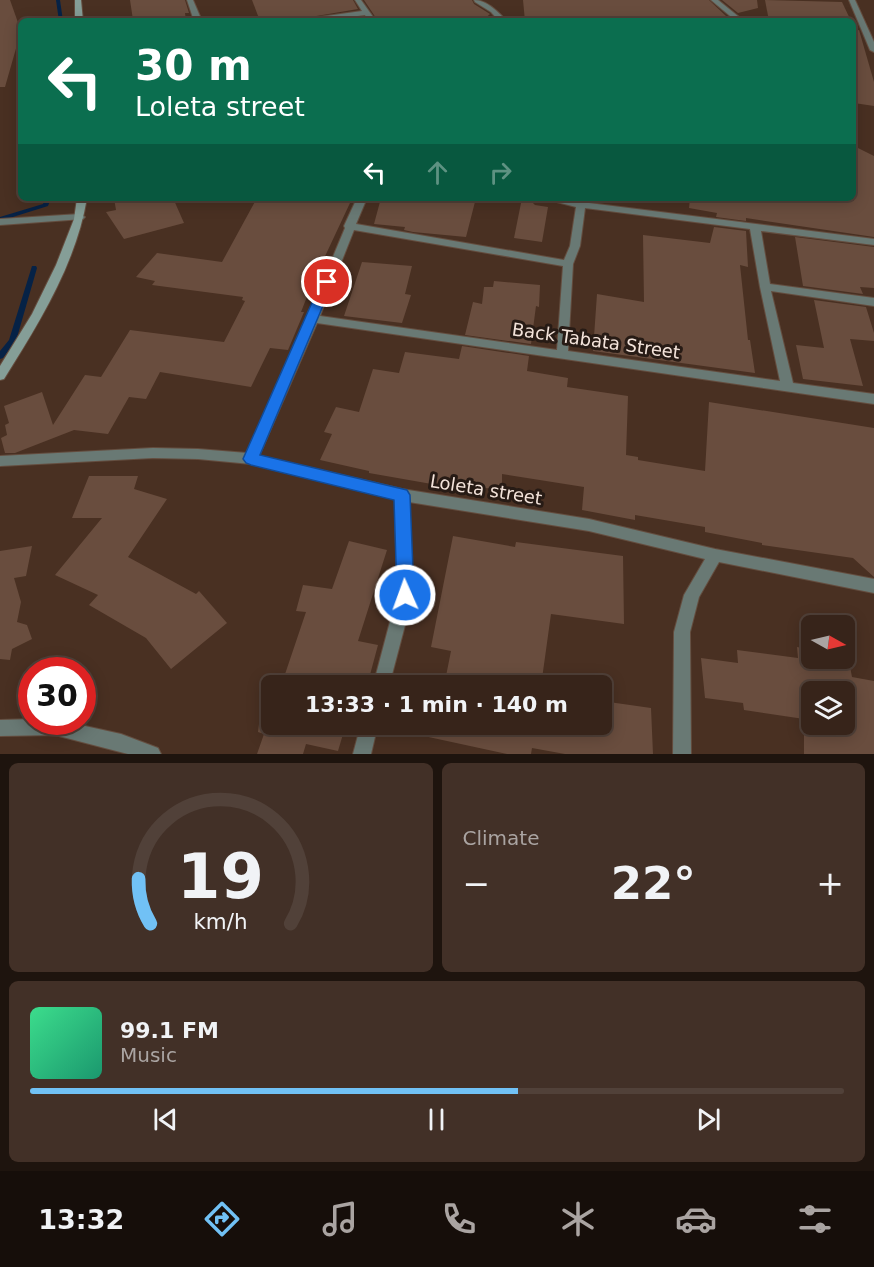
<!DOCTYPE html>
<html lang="en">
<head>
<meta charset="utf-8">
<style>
	:root { --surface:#37241a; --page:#423027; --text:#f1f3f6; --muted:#aaa4a2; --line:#514139; --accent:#71c1f5 }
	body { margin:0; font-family:"DejaVu Sans",sans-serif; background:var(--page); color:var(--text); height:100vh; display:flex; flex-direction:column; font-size:22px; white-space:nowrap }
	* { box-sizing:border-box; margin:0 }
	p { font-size:20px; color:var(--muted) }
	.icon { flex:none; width:33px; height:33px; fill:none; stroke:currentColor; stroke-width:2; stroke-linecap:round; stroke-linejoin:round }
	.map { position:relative; height:754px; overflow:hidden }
	.panel { display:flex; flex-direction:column; gap:9px; padding:9px; background:#1e140e; flex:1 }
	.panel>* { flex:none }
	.guide { position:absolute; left:18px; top:18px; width:838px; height:183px; border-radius:9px; box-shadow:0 3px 15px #0003,0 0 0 2px var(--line); background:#0b6e4f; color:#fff; overflow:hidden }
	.needle { width:39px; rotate:98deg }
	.controls { position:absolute; left:801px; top:615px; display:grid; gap:12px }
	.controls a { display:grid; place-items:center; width:54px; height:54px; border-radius:9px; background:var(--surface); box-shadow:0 3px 15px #0003,0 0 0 2px var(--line); font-size:30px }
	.speed { position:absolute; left:18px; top:657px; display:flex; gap:12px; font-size:30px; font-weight:700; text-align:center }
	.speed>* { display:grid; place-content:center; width:78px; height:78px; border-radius:50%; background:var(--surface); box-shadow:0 3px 15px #0003,0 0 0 2px var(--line); line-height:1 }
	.speed .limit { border:9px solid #d22; background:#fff; color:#111 }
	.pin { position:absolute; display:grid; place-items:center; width:51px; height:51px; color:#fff; margin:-26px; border:3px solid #fff; border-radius:50%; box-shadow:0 2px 6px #0007 }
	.me { position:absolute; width:66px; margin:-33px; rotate:358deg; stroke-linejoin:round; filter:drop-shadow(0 0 4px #0008) }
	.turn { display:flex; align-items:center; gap:21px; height:126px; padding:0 18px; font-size:27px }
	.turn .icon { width:78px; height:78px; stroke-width:2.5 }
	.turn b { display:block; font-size:42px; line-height:51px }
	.lanes { display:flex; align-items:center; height:57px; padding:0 18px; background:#0003; justify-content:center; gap:30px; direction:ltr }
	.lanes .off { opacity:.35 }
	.big { font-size:45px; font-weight:600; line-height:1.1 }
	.panel .card { flex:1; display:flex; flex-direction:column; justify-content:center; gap:9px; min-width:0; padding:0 21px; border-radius:9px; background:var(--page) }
	.panel .dial { align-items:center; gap:0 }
	.dial svg { height:156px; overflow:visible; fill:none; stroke:var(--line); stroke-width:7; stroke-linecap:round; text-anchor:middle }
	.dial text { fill:var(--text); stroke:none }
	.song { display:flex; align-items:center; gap:18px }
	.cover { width:72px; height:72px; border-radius:9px; background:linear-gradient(135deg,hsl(150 70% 55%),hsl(160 70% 35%)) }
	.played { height:6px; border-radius:3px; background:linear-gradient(90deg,var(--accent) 60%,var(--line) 60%) }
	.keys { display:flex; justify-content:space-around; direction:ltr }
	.heat { display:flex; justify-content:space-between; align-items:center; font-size:33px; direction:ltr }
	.panel .tiles { flex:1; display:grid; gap:9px; grid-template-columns:1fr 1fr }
	.card:last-child { grid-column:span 2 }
	.trip { position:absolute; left:261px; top:675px; width:351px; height:60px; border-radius:9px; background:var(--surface); box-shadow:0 3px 15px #0003,0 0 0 2px var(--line); font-weight:600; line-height:60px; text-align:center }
	.tab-bar { display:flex; height:96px; justify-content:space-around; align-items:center; background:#160e0a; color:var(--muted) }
	.tab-bar .icon { width:42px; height:42px }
	.tab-bar .active { color:var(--accent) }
	.tab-bar b { font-size:27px; color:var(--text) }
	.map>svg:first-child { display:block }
</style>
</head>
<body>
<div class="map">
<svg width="874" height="754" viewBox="0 0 874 754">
	<rect width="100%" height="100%" fill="#493022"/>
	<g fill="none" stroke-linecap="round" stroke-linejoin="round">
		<!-- stream -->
		<g fill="#062246" fill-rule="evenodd">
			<path d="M56 0H60L63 21H59Z"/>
			<path d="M45 198H51L48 206 0 221V217L43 204Z"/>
			<path d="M32 266H36L37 268 16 341 3 358 0 359V351L9 340Z"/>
		</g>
	</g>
	<!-- building -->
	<g fill="#694d3e" fill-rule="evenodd">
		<path d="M0 0H10L21 31 5 87H0Z"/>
		<path d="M130 0H185L189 13H185L186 21H154L153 17 133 20Z"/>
		<path d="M252 0H353L358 9 287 21H260Z"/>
		<path d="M364 0H472L474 4 490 14 482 21H378Z"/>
		<path d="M523 0H709L726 16 702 21H525Z"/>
		<path d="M722 0H757L758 8 738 13Z"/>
		<path d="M765 0 842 2 851 21H769Z"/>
		<path d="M859 30 874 82V106L854 103V31Z"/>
		<path d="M854 146 874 156V237L746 218V221L716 217 717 213 689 208 690 198H832L854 201Z"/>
		<path d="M114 198H173L184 223 124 239 106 212 116 210Z"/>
		<path d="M257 198H294L350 203 312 284 301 312H304L288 350 270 348 251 387 160 372 146 399 129 397 108 434 74 430 15 453H5L1 438 7 435 5 425 9 423 4 406 42 392 53 425 85 375 101 377 130 330 224 342 245 301 242 300 243 297 152 285 155 281 136 277 157 253 222 262Z"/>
		<path d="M381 198H476L466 237 413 232 404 230 405 227 374 224Z"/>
		<path d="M522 198H528L535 205 548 207 542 242 514 238Z"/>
		<path d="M714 227 746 231 748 267 740 265 748 340H750L755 373 593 351 597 294 644 302 643 235 710 243Z"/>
		<path d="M795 237 874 247V288L860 287 863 294 803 286Z"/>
		<path d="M362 262 412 266 405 294 411 295 402 323 344 316Z"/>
		<path d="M494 281 540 285 539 307 536 306 531 344 465 335 473 302 482 304 484 287H493Z"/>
		<path d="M814 300 866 307 874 333V341L850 339 863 386 803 379 796 345 824 348Z"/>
		<path d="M462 346 529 356 527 371 568 378 567 387 628 396 626 455 638 457V460L705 471 709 402 874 428V577L853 558 762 545V543L705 532V527L635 515V520L582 510 584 487 502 474V489L443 486 369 473V471L320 460 332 434 324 432 336 407 359 412 373 369 399 373 405 352 459 359Z"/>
		<path d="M89 476H138L134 489 167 499 128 557 196 594 199 591 227 623 171 669 146 638 89 605 98 595 55 575 102 518H72Z"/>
		<path d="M453 536 515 547 516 542 623 556 624 624 551 614 541 686H444L451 651 431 647Z"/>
		<path d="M349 541 387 550 358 641 378 645 367 686H281L306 612 296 611 303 585 332 589Z"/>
		<path d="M32 546 26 576 14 578 21 602 17 622 27 625 32 639 12 649 10 660 0 659V551Z"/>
		<path d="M797 647 812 650V658H844V656H848L852 677 874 681V754H804V719L744 710 743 703 705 698 701 658 738 663 737 650 798 658ZM812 692H844V724H812Z"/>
		<path d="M602 701 651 708 653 754H565L532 748 531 754H507L410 733 411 724H602Z"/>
		<path d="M259 724H346L338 751 306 744 303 754H257L264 734 258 732Z"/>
	</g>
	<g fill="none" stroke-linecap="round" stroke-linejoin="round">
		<defs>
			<g id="street">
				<path d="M187 0H193L202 21H194Z"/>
				<path d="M355 0H361L376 21H368L365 15 321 21H301L305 19 362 11Z"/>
				<path d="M474 0C487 0 498 12 507 21H499L491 12 475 2Z"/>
				<path d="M711 0H718L744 21H736Z"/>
				<path d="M849 0H855L874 42V52L870 50Z"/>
				<path d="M357 198H367L356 224 564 260 570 246 576 207 549 200 547 198H564L581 202 874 239V245L761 231 770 284 874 298V306L771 291 793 383 874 394V404L317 323 259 456 402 489 589 519 715 549 874 579V593L719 562 699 597 690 632 691 754H673L674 632 684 595 705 559 589 531 409 502 413 595 389 686H373L397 595 395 499 251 464 198 459 153 458 0 466V456L153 448 198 449 247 453 307 319 345 228 344 226ZM585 208 750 229 760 287 780 381 568 351 573 264 580 246ZM354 230 563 266 557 350 320 316Z"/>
				<path d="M80 214 85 217 83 219 0 225V219Z"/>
				<path d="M32 719V722H67L121 734 158 748 161 754H128L55 735 0 736V720Z"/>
				<path d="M361 724H378L371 754H353Z"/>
			</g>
			<g id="secondary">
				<path d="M75 0H81L83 21H75Z"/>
				<path d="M77 198H87C76 264 39 323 4 379L0 380V366L32 314 56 265 74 219Z"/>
			</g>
		</defs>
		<!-- street casing -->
		<use href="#street" stroke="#644d3f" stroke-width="2"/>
		<!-- secondary casing -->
		<use href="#secondary" stroke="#644d3f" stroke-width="2"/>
		<!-- street -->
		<use href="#street" fill="#697974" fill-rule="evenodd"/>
		<!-- secondary -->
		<use href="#secondary" fill="#859e97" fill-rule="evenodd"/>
	</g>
	<!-- route -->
	<path fill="#1a73e8" stroke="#114b97" stroke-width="1.5" d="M327 278 333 282 260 455 407 490 410 495 414 595 411 601 405 603 399 601 397 595 394 500 251 465 246 463 243 459 321 282Z"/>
	<g text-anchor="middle" stroke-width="6" stroke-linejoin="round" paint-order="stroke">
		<!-- street labels -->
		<g font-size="18" fill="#f3e3da" stroke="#271b15">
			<text transform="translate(596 341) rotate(8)" y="6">Back Tabata Street</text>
			<text transform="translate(486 490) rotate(9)" y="6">Loleta street</text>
		</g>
	</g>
</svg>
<div class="controls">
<a><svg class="needle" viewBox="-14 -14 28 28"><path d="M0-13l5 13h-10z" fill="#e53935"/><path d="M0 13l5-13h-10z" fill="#aaa4a2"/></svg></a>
<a><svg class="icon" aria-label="layers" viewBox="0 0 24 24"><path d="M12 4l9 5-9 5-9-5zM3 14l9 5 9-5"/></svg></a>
</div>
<div class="speed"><div class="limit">30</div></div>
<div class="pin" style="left:327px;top:282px;background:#d93025"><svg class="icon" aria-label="arrive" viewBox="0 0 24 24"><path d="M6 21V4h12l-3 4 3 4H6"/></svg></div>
<svg class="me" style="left:405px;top:595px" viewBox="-20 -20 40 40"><circle r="17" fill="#1a73e8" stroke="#fff" stroke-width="3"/><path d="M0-11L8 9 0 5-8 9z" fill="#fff"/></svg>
<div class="trip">13:33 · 1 min · 140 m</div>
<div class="guide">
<div class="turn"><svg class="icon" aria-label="left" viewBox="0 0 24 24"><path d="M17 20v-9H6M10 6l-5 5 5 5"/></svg><div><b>30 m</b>Loleta street</div></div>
<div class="lanes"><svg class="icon" aria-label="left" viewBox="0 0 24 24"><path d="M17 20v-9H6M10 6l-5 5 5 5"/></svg><svg class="icon off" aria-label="ahead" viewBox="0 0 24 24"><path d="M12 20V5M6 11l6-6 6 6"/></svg><svg class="icon off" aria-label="right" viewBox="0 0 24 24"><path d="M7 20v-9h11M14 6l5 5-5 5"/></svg></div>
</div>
</div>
<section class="panel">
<div class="tiles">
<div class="card dial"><svg viewBox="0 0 100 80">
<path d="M14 69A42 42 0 1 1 86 69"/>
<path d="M14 69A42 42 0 0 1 8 46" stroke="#71c1f5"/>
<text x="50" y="56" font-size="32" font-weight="700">19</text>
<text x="50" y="72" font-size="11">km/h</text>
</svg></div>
<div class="card"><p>Climate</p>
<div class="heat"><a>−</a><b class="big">22°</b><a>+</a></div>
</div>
<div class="card">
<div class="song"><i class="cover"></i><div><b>99.1 FM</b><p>Music</p></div></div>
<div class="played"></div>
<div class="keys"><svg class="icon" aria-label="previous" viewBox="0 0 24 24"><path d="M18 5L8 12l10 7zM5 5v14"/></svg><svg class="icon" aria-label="pause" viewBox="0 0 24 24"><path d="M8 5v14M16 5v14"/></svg><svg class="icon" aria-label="next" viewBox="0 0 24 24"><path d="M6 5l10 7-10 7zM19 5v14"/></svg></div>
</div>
</div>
</section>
<nav class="tab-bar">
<b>13:32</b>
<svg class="icon active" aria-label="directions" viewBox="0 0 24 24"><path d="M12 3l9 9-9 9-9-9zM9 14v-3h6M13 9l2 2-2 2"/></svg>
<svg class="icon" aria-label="music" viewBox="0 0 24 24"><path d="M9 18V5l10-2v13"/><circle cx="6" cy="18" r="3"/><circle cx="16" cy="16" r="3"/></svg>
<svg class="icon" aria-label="phone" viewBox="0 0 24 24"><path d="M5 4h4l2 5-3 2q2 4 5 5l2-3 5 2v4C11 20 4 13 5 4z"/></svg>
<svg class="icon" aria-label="climate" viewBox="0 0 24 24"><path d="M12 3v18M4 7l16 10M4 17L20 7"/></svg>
<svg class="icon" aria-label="car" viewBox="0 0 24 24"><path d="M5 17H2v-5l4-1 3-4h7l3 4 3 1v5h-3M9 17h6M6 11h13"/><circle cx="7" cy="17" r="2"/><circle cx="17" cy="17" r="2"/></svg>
<svg class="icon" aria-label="filters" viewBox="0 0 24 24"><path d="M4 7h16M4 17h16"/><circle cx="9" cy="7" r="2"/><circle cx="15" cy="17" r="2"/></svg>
</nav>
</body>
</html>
